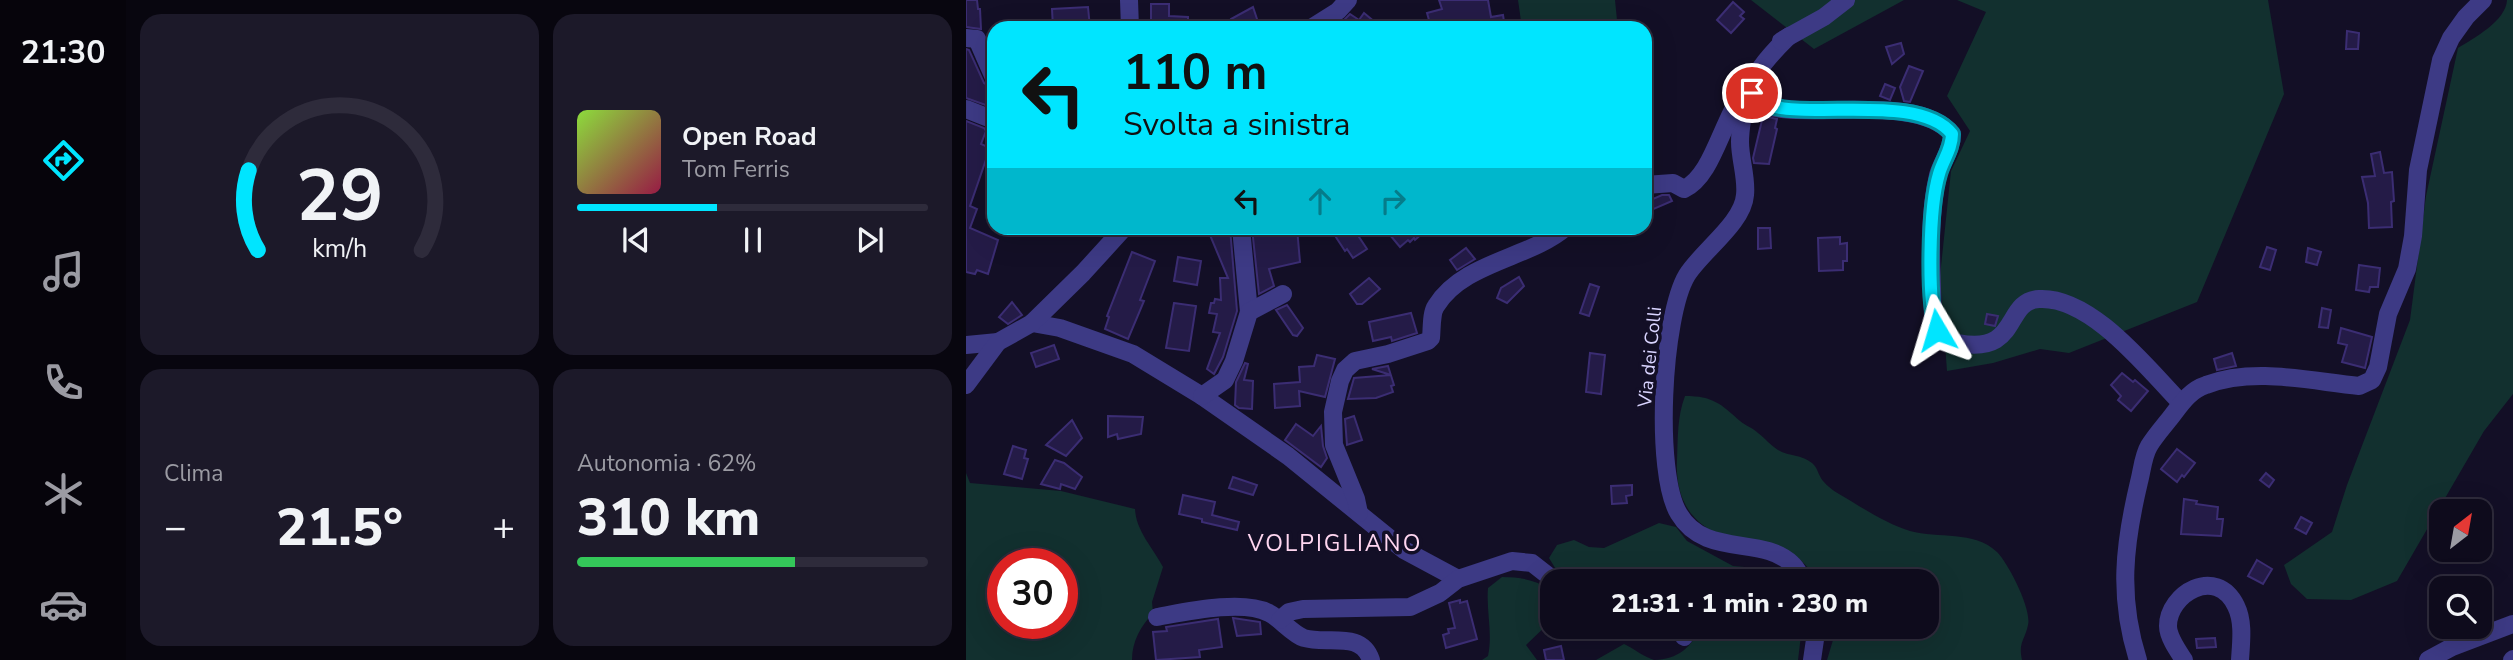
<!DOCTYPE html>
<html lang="it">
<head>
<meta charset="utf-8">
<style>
	:root { --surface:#0e0b1c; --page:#1c1929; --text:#f1f3f6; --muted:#9b9ba3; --line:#2e2b3b; --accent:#00e5ff }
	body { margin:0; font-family:"Nunito Sans",sans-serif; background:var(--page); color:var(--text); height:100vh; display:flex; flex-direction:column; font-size:26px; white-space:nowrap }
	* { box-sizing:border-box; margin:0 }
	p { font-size:23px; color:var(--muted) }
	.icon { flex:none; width:38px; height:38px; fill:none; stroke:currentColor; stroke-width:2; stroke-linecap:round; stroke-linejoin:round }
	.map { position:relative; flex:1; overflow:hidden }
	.sheet { display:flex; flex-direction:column; gap:14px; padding:14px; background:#08060f; width:840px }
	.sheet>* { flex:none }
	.banner { position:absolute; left:21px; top:21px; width:665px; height:214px; border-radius:21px; box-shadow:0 7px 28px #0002,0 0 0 2px var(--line); background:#00e5ff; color:#111; overflow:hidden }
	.needle { width:46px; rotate:31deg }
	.controls { position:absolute; left:1463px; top:499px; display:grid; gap:14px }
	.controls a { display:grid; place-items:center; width:63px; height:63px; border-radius:14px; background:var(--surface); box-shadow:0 7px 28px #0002,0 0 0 2px var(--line); font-size:35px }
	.speed { position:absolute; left:21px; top:548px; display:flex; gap:14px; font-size:35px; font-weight:700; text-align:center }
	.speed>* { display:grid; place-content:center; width:91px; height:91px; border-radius:50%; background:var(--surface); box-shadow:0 7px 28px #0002,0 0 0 2px var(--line); line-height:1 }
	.speed .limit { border:10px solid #d22; background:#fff; color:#111 }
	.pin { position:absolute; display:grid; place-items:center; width:60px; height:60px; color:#fff; margin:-30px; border:4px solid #fff; border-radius:50%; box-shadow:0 2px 7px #0007 }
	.me { position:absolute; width:77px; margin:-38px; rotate:353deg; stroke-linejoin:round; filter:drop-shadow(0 0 5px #0008) }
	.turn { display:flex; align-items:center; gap:24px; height:147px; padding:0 21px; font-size:32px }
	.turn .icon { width:91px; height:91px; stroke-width:2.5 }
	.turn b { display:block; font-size:49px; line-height:60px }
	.lanes { display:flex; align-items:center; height:66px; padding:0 21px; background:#0003; justify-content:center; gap:35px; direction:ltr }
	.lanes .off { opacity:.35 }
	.big { font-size:52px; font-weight:800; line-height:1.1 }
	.sheet .tile { flex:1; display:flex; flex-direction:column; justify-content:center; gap:10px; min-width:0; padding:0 24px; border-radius:21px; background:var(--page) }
	.sheet .dial { align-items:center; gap:0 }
	.dial svg { height:182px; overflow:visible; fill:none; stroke:var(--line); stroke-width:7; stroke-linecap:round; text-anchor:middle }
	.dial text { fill:var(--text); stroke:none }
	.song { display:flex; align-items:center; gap:21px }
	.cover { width:84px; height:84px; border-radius:10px; background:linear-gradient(135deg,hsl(90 70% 55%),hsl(340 70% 35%)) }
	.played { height:7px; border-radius:4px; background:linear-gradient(90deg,var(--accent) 40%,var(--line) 40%) }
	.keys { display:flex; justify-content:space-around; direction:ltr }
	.heat { display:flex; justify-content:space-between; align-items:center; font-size:38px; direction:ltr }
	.charge { height:10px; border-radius:5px; background:linear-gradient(90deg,#34c759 62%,var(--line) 0) }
	.sheet .tiles { flex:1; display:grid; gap:14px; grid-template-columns:repeat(2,1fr) }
	.trip { position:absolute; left:574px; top:569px; width:399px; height:70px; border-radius:21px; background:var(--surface); box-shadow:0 7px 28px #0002,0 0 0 2px var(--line); font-weight:800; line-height:70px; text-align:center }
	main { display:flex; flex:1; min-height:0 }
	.dock { display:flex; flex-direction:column; width:126px; justify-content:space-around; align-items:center; background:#06040b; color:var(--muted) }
	.dock .icon { width:49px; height:49px }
	.dock .on { color:var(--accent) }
	.dock b { font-size:32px; color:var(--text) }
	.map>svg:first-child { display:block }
</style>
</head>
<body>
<main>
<nav class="dock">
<b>21:30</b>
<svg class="icon on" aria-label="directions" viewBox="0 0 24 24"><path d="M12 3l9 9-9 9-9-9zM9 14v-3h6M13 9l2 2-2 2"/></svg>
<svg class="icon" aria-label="music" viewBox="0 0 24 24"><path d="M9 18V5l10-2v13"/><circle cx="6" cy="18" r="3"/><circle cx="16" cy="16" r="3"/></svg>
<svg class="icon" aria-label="phone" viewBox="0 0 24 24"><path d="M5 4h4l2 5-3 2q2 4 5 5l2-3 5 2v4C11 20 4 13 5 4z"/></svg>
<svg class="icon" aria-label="climate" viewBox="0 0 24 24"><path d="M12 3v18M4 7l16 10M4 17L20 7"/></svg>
<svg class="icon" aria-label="car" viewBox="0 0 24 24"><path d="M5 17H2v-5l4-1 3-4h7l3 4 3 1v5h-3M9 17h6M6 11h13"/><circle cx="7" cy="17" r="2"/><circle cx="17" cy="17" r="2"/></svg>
</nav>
<section class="sheet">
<div class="tiles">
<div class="tile dial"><svg viewBox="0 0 100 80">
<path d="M14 69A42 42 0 1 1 86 69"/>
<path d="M14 69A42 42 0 0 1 10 34" stroke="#00e5ff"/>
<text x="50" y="56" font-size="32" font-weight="700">29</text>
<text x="50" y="72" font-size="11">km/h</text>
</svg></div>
<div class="tile">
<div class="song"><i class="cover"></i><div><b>Open Road</b><p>Tom Ferris</p></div></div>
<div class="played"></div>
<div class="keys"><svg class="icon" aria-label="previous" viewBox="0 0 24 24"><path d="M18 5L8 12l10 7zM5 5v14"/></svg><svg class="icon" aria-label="pause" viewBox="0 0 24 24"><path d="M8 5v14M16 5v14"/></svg><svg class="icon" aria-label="next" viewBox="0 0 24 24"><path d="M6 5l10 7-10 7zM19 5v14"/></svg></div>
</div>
<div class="tile"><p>Clima</p>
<div class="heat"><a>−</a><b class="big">21.5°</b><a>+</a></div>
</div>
<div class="tile"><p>Autonomia · 62%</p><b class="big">310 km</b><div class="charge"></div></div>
</div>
</section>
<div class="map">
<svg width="1547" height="660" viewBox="0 0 1547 660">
	<rect width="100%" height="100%" fill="#130f26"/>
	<!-- green -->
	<g fill="#12302f" fill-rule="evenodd">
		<path d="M552 0H649L651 20 655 28H556Z"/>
		<path d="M785 0H938L848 49Z"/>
		<path d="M991 0H1302L1318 94 1231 302 1103 353 1074 349 1027 363 981 371 974 276 985 171 1004 131 981 96 1020 12Z"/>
		<path d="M1541 0H1547V394L1518 431 1431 581 1385 600 1341 599 1325 584 1318 565 1366 532 1381 485 1444 320 1460 196 1492 48C1508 38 1540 21 1541 0Z"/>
		<path d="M719 396C747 396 755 404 774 421 780 426 787 428 792 433 800 439 804 445 812 450 824 457 835 454 846 463 852 468 852 475 857 481 861 486 868 491 873 494 895 507 921 524 944 531 972 539 1008 530 1031 552 1042 563 1066 609 1062 625 1059 640 1052 642 1056 660H861L867 640 864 627 961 626V581H852C843 569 835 557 821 551 803 544 781 545 763 538 725 526 709 499 711 460 712 438 711 417 719 396Z"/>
		<path d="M0 473 4 483 95 491 169 509C170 531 187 548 197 567L186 602 187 613C175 626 166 641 166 660H0ZM37 564H96V623H37Z"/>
		<path d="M693 523 710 527 721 541 767 566 802 569 818 576 822 581H688L640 567H623L608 573 591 571 583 558 591 545 608 540 623 547 638 548Z"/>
		<path d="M536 577C555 577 569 580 586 590V620L560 645 571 660H516L522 656C527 633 520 611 522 588Z"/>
		<path d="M733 627H836L832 660H630L658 644C667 648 678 657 688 660 711 660 728 646 733 627Z"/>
	</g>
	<!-- building -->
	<g fill="#241b47" stroke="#3b2d73" stroke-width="2">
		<path d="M0 0H11L12 9H14L15 29 0 27Z"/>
		<path d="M473 0H522L525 17 537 15 539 28H483V25L479 24 465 27 461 13 476 9Z"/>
		<path d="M767 2 778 12 774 16 778 19 765 33 751 20Z"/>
		<path d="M185 4H203V16L222 17V25L185 24Z"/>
		<path d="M122 7 124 28H87L86 9Z"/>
		<path d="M287 7 294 28H268L265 19Z"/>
		<path d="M398 13 416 28H386L376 22 384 14 393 20Z"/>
		<path d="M1381 31 1393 33 1392 49H1380Z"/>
		<path d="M935 43 938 54 926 64 920 47Z"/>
		<path d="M0 49 3 50 18 83 28 89V108L0 98Z"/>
		<path d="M943 66 957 71 944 102 938 101 934 87Z"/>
		<path d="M919 84 929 88 924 100 914 96Z"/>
		<path d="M797 116 811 119 809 128 811 129 803 164 788 163 787 158Z"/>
		<path d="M0 121 18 128 20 131 15 144 24 148 4 206 11 209 4 228 32 240 22 274 11 270 9 274 0 272Z"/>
		<path d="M1414 152 1418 173 1426 172 1428 201 1425 202 1426 227 1403 228 1402 203 1396 177 1409 176 1405 154Z"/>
		<path d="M696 195H703L706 201 683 211 680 202Z"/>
		<path d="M241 228H264L271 311 257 357 248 374 241 369 254 333 247 332 251 314 243 313 245 303H248L249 299 255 300 254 278H262Z"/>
		<path d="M286 228H331L334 262 303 269 308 286 293 294Z"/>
		<path d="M364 228H387L401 249 387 258 381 249 379 251Z"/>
		<path d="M423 228H453L458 232 449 240 448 238 444 242 442 240 434 247 424 235 427 232Z"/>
		<path d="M792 228H804L805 248 792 249Z"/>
		<path d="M874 237V244L881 243V261H877V270L853 271 852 238Z"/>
		<path d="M1301 247 1310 250 1304 270 1294 267Z"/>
		<path d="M500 248 509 259 491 270 484 260Z"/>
		<path d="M1342 248 1355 252 1351 265 1340 262Z"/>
		<path d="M166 252 189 261 174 300 178 301 162 339 139 329 143 317 141 316Z"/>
		<path d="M212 257 235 261 231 285 208 281Z"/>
		<path d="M1393 265 1414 268 1412 287H1404L1403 292 1390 290Z"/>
		<path d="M553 277 558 286 541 303 531 298 535 288Z"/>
		<path d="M403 278 414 289 396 304H391L384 294Z"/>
		<path d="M624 284 633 287 623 316 614 313Z"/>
		<path d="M46 302 56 315 42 324 33 317Z"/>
		<path d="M208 303 230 306 223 351 200 348Z"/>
		<path d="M321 305 337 328 331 336 327 335 310 310Z"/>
		<path d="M1356 308 1365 310 1362 328 1353 327Z"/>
		<path d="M445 313 451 333 426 341 425 337 407 341 403 322Z"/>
		<path d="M1021 314 1032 316 1029 326 1019 324Z"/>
		<path d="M1375 328 1406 337 1399 368 1376 362 1381 345 1372 343Z"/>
		<path d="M88 345 93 359 70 367 65 353Z"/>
		<path d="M624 353 639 355 635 394 620 392Z"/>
		<path d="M1266 353 1270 366 1251 370 1248 359Z"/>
		<path d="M351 355 369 359 359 397 333 391 334 406 309 408 308 384 334 382 333 367 348 366Z"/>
		<path d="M279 363 282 364 278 380 287 381 286 409 273 408 269 405 270 382Z"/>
		<path d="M422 366 428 385 425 386 427 392 410 398 382 399 388 378 425 375 406 369Z"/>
		<path d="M1156 373 1167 382 1169 380 1182 391 1165 411 1152 400 1155 396 1145 385Z"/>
		<path d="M142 416 177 417 175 434 152 439 151 434 142 437Z"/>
		<path d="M388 416 396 440 381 445 379 419Z"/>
		<path d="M106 420 116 438 100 456 80 445Z"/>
		<path d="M330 424 347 436 355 426 357 446 361 458 355 467 319 440Z"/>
		<path d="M47 446 60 450 58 458 62 459 56 479 38 474Z"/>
		<path d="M1211 449 1229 463 1218 477 1216 475 1211 482 1195 469Z"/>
		<path d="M89 460 98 463 116 477 109 489 95 484 94 489 75 484Z"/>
		<path d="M1300 473 1308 480 1303 487 1294 480Z"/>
		<path d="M267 477 291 485 287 495 263 488Z"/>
		<path d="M666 485V495L660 496 661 503 646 504 645 486Z"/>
		<path d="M217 495 249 502 246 515 273 522 271 530 236 522V519L213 514Z"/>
		<path d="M1218 499 1231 501 1230 504 1252 507 1251 519H1257L1255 536 1215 534Z"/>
		<path d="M1335 517 1346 523 1340 534 1329 528Z"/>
		<path d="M1291 560 1306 569 1297 584 1282 576Z"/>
		<path d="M494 600V603L501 601 511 639 480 648 477 635 483 633 482 629 489 628 483 603Z"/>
		<path d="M267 618 294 622 295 634 271 636Z"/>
		<path d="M252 619 256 647 233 650 234 657 190 660 187 632 201 631 200 627Z"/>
		<path d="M675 626 704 628 705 640H676Z"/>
		<path d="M1249 638 1250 647 1231 648 1230 639Z"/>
		<path d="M595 646 598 660H580L578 650Z"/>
	</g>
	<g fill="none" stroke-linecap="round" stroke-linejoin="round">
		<!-- minor -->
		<g stroke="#3d3a85" stroke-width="18">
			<path d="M163 0 164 28"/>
			<path d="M345 28 372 11 382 0"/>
			<path d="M823 36C812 47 775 82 789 99 814 127 949 88 986 134 986 150 976 161 972 175 961 222 966 272 967 319 971 332 979 341 992 343 1055 355 1037 301 1073 299 1125 296 1181 368 1215 403"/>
			<path d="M0 38 11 39 28 78"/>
			<path d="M815 41 858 17 880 0"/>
			<path d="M783 84C779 102 774 124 774 142 774 159 781 178 779 195 777 223 736 251 721 275 696 316 688 474 713 514 739 558 796 535 826 564 831 568 834 576 838 581"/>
			<path d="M0 109 28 120"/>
			<path d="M679 185 707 183 718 189C748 175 756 117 780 90"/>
			<path d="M275 228 283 312"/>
			<path d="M66 323 94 328 167 354 236 396 322 456 438 550 492 579"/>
			<path d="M0 345 32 342"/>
			<path d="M0 385 32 342 66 323 117 273 158 228"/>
			<path d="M236 396 259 380 268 361 283 312 317 294"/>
			<path d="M393 513 390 499 368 445 367 412 374 381 379 370 389 361 422 354 462 341 465 338C466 329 465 313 470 306 497 262 564 258 599 228"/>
			<path d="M627 581 642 578 652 581"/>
			<path d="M191 617C219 612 277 599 303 613 315 619 326 634 338 638 361 645 395 630 405 660"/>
			<path d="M314 620 323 612 337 609 444 607 474 593 492 579 546 561 566 563 589 581"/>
			<path d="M718 637 720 626"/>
			<path d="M846 660 851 626"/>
			<path d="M1172 660C1152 597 1158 545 1173 482 1176 471 1177 456 1183 446 1189 436 1198 426 1205 417 1215 404 1224 390 1240 385 1288 367 1343 381 1393 386L1406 380 1412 367 1422 314 1441 269 1447 236 1452 170 1475 60 1485 38 1500 17 1517 0"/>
			<path d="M1218 660C1212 651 1202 637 1202 626 1202 594 1250 565 1270 606 1278 622 1275 643 1274 660"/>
			<path d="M1462 660 1486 647 1547 624"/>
			<path d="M1546 660 1547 659"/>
		</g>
	</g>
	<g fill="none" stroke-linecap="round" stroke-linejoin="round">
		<defs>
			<path id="route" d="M786 93C806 131 948 86 986 134 986 149 977 160 973 174 963 207 961 299 971 330"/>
		</defs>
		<!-- route casing -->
		<use href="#route" stroke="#0095a6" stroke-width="18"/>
		<!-- route -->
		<use href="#route" stroke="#00e5ff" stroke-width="12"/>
	</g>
	<g text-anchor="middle" stroke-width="7" stroke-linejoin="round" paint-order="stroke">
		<!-- street labels -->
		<g font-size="19" fill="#d9d4ff" stroke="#130f26">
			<text transform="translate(683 357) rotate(-84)" y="7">Via dei Colli</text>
		</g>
		<!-- quarter labels -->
		<g font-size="23" letter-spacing="2" fill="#ffd6f0" stroke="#130f26">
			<text x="369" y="551">VOLPIGLIANO</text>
		</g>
	</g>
</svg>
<div class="controls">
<a><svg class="needle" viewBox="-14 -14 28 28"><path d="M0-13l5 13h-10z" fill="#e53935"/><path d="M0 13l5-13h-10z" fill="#9b9ba3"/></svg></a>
<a><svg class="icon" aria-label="search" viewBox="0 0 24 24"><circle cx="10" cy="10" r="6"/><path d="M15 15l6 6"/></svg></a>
</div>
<div class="speed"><div class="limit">30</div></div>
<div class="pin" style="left:786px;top:93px;background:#d93025"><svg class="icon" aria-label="arrive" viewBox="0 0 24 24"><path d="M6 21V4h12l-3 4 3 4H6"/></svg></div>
<svg class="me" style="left:971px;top:330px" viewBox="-20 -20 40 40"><path d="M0-17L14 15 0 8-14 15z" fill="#00e5ff" stroke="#fff" stroke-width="4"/></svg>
<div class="trip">21:31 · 1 min · 230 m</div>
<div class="banner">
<div class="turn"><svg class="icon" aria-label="left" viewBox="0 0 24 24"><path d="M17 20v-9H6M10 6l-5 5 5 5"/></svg><div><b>110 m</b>Svolta a sinistra</div></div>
<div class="lanes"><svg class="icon" aria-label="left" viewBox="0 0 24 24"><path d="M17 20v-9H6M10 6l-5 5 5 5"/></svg><svg class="icon off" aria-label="ahead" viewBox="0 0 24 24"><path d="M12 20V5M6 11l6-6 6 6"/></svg><svg class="icon off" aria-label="right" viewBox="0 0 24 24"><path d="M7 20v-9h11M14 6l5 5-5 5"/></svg></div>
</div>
</div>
</main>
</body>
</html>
